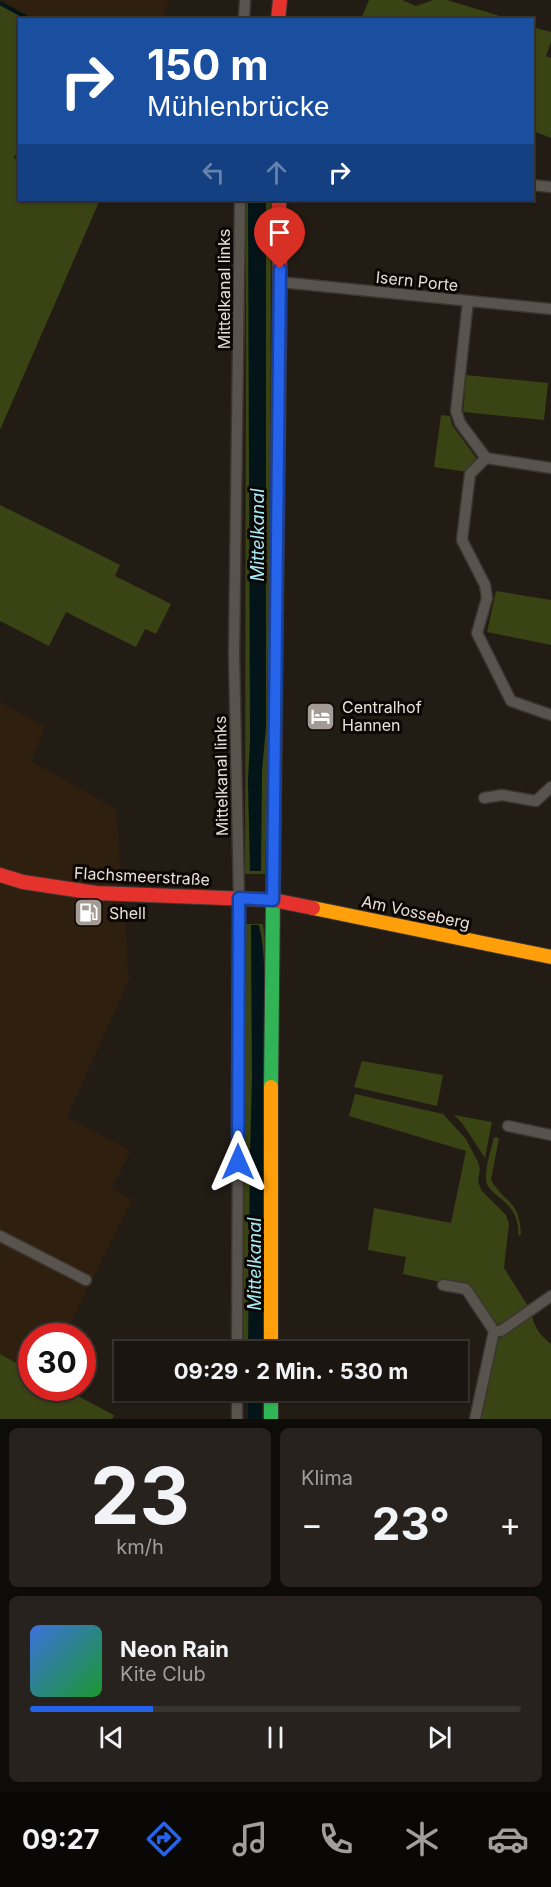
<!DOCTYPE html>
<html lang="de">
<head>
<meta charset="utf-8">
<style>
	:root { --surface:#1a1510; --page:#27221e; --text:#f1f3f6; --muted:#9f9f9f; --line:#383430; --accent:#2563eb }
	body { margin:0; font-family:Inter,sans-serif; background:var(--page); color:var(--text); height:100vh; display:flex; flex-direction:column; font-size:22px; white-space:nowrap }
	* { box-sizing:border-box; margin:0 }
	p { font-size:20px; color:var(--muted) }
	.icon { flex:none; width:33px; height:33px; fill:none; stroke:currentColor; stroke-width:2; stroke-linecap:round; stroke-linejoin:round }
	.map { position:relative; height:1419px; overflow:hidden }
	.sheet { display:flex; flex-direction:column; gap:9px; padding:9px; background:#0e0c09; flex:1 }
	.sheet>* { flex:none }
	.top-card { position:absolute; left:18px; top:18px; width:516px; height:183px; border-radius:0px; box-shadow:0 2px 4px #0004,0 0 0 2px var(--line); background:#1a4fa0; color:#fff; overflow:hidden }
	.speed { position:absolute; left:18px; top:1323px; display:flex; gap:12px; font-size:30px; font-weight:700; text-align:center }
	.speed>* { display:grid; place-content:center; width:78px; height:78px; border-radius:50%; background:var(--surface); box-shadow:0 2px 4px #0004,0 0 0 2px var(--line); line-height:1 }
	.speed .limit { border:9px solid #d22; background:#fff; color:#111 }
	.pin { position:absolute; display:grid; place-items:center; width:51px; height:51px; color:#fff; margin:-62px -26px; border-radius:50% 50% 50% 0; rotate:-45deg; box-shadow:0 0 6px #0007 }
	.pin .icon { rotate:45deg }
	.me { position:absolute; width:66px; margin:-33px; rotate:0deg; stroke-linejoin:round; filter:drop-shadow(0 0 4px #0008) }
	.turn { display:flex; align-items:center; gap:21px; height:126px; padding:0 30px; font-size:27px }
	.turn .icon { width:78px; height:78px; stroke-width:2.5 }
	.turn b { display:block; font-size:42px; line-height:51px }
	.lanes { display:flex; align-items:center; height:57px; padding:0 30px; background:#0003; justify-content:center; gap:30px; direction:ltr }
	.lanes .off { opacity:.35 }
	.big { font-size:45px; font-weight:700; line-height:1.1 }
	.sheet .card { flex:1; display:flex; flex-direction:column; justify-content:center; gap:9px; min-width:0; padding:0 21px; border-radius:9px; background:var(--page) }
	.sheet .dial { align-items:center; gap:0 }
	.dial b { font-size:78px; line-height:1 }
	.song { display:flex; align-items:center; gap:18px }
	.cover { width:72px; height:72px; border-radius:9px; background:linear-gradient(135deg,hsl(220 70% 55%),hsl(130 70% 35%)) }
	.played { height:6px; border-radius:3px; background:linear-gradient(90deg,var(--accent) 25%,var(--line) 25%) }
	.keys { display:flex; justify-content:space-around; direction:ltr }
	.heat { display:flex; justify-content:space-between; align-items:center; font-size:33px; direction:ltr }
	.sheet .tiles { flex:1; display:grid; gap:9px; grid-template-columns:1fr 1fr }
	.card:last-child { grid-column:span 2 }
	.trip { position:absolute; left:114px; top:1341px; width:354px; height:60px; border-radius:0px; background:var(--surface); box-shadow:0 2px 4px #0004,0 0 0 2px var(--line); font-weight:700; line-height:60px; text-align:center }
	.tab-bar { display:flex; height:96px; justify-content:space-around; align-items:center; background:#0a0806; color:var(--muted) }
	.tab-bar .icon { width:42px; height:42px }
	.tab-bar .selected { color:var(--accent) }
	.tab-bar b { font-size:27px; color:var(--text) }
	.map>svg:first-child { display:block }
</style>
</head>
<body>
<div class="map">
<svg width="551" height="1419" viewBox="0 0 551 1419">
	<rect width="100%" height="100%" fill="#221c15"/>
	<!-- built -->
	<g fill="#2e1f0e">
		<path d="M0 0H169L162 20 31 19 0 3Z"/>
		<path d="M0 702 45 727 31 761 116 809 129 979 67 1117 131 1151 111 1188 132 1200 64 1336H32L31 1370 0 1354Z"/>
	</g>
	<!-- green -->
	<g fill="#394313">
		<path d="M369 0H402L416 6 433 0H447L510 19H361Z"/>
		<path d="M0 4 30 19 20 20V146L14 158 19 161 20 200H94L99 202 0 430Z"/>
		<path d="M532 27 551 32V42L546 56 551 58V138L533 131Z"/>
		<path d="M244 200H267L268 203H271L270 688 265 874H245L246 280Z"/>
		<path d="M466 375 548 383 544 420 463 412Z"/>
		<path d="M441 415 450 416 452 425 477 459 467 472 434 467Z"/>
		<path d="M0 505 120 565 115 576 171 604 156 634 145 629 136 647 66 612 49 646 0 621Z"/>
		<path d="M496 591 551 600V645L487 632Z"/>
		<path d="M246 924H263L265 940 266 1351 242 1352V1167Z"/>
		<path d="M362 1061 443 1075 437 1106 354 1087Z"/>
		<path d="M355 1094 443 1114 466 1139 478 1162 480 1169 478 1182 482 1191 506 1215 509 1224 504 1268 528 1306 500 1325 494 1323 469 1286 441 1280 440 1282 403 1274 406 1257 368 1250 374 1208 451 1223 466 1151 349 1116Z"/>
		<path d="M454 1115 492 1122 485 1158 462 1123Z"/>
		<path d="M494 1137 499 1138 491 1180C506 1205 519 1199 521 1234L518 1236C521 1200 488 1198 486 1180 485 1167 491 1150 494 1137Z"/>
		<path d="M532 1316C535 1329 541 1336 551 1344V1419H480L495 1341Z"/>
		<path d="M0 1354 31 1371 32 1388H63L114 1415 112 1419H0Z"/>
	</g>
	<!-- water -->
	<g fill="#031518">
		<path d="M248 200H266V726L262 772 261 871H250L248 781 250 741Z"/>
		<path d="M251 925H259C266 954 264 987 266 1017L263 1351 248 1352 250 1154 252 1076Z"/>
		<rect x="248" y="1391" width="14" height="28"/>
	</g>
	<g fill="none" stroke-linecap="round" stroke-linejoin="round">
		<!-- stream -->
		<path stroke="#031518" stroke-width="4" d="M0 3 31 20"/>
		<defs>
			<g id="street">
				<path d="M244 20 245 0"/>
				<path d="M532 185 551 187"/>
				<path d="M280 282 551 309"/>
				<path d="M468 301 456 411 460 423 486 458 551 468"/>
				<path d="M486 458 470 474 462 540 485 585 487 598 477 633 511 701 551 715"/>
				<path d="M484 798 502 795 536 801 551 787"/>
				<path d="M508 1126 551 1135"/>
				<path d="M0 1236 86 1280"/>
				<path d="M443 1285 466 1289 494 1331H501L551 1296"/>
				<path d="M237 1352 239 898 234 654 240 200"/>
				<path d="M237 1419V1390"/>
				<path d="M475 1419 494 1331"/>
			</g>
			<g id="fast">
				<path d="M271 1087 276 617"/>
				<path d="M271 1390V1419"/>
			</g>
			<g id="slow">
				<path d="M313 908 551 957"/>
				<path d="M271 1087V1352"/>
			</g>
			<g id="jam">
				<path d="M278 20 280 0"/>
				<path d="M276 617 280 282 279 200"/>
				<path d="M0 875 23 882 96 893 273 900 313 908"/>
			</g>
		</defs>
		<!-- street casing -->
		<use href="#street" stroke="#3b3531" stroke-width="13"/>
		<!-- fast casing -->
		<use href="#fast" stroke="#3b3531" stroke-width="16"/>
		<!-- slow casing -->
		<use href="#slow" stroke="#3b3531" stroke-width="16"/>
		<!-- jam casing -->
		<use href="#jam" stroke="#3b3531" stroke-width="16"/>
		<!-- street -->
		<use href="#street" stroke="#59534d" stroke-width="10"/>
		<!-- fast -->
		<use href="#fast" stroke="#30b455" stroke-width="14"/>
		<!-- slow -->
		<use href="#slow" stroke="#ff9f0a" stroke-width="14"/>
		<!-- jam -->
		<use href="#jam" stroke="#e5322d" stroke-width="14"/>
	</g>
	<g fill="none" stroke-linecap="round" stroke-linejoin="round">
		<defs>
			<path id="route" d="M238 1162 239 898 273 900 280 269"/>
		</defs>
		<!-- route casing -->
		<use href="#route" stroke="#184099" stroke-width="15"/>
		<!-- route -->
		<use href="#route" stroke="#2563eb" stroke-width="10"/>
	</g>
	<!-- icons -->
	<defs>
		<symbol id="hotel-square" viewBox="-11 -11 22 22"><rect x="-9" y="-9" width="18" height="18" rx="4" fill="#a39b94" stroke="#0c0704"/><path d="M-6-4.5h1.5V1H6V5H4.5V3h-9V5H-6ZM-4 0a1.8 1.8 0 1 1 3.6 0ZM.5 0V-2.5h3Q6-2.5 6 0Z" fill="#fff"/></symbol>
		<symbol id="fuel-square" viewBox="-11 -11 22 22"><rect x="-9" y="-9" width="18" height="18" rx="4" fill="#a39b94" stroke="#0c0704"/><path d="M-5.5-6h7V0h2V4h1.3V-2.5L3-4.5l.8-.8L6-3V5H2.5V1h-1V6h-7ZM-4.2-4.7v3.2H.2V-4.7Z" fill="#fff"/></symbol>
	</defs>
	<g fill-rule="evenodd">
		<use href="#hotel-square" x="304" y="700" width="33" height="33"/>
		<use href="#fuel-square" x="72" y="896" width="33" height="33"/>
	</g>
	<g text-anchor="middle" stroke-width="6" stroke-linejoin="round" paint-order="stroke">
		<!-- street labels -->
		<g font-size="16" fill="#e9e0d8" stroke="#0c0704">
			<text transform="translate(417 281) rotate(6)" y="6">Isern Porte</text>
			<text transform="translate(224 289) rotate(-90)" y="6">Mittelkanal links</text>
			<text transform="translate(221 776) rotate(-91)" y="6">Mittelkanal links</text>
			<text transform="translate(142 876) rotate(3)" y="6">Flachsmeerstraße</text>
			<text transform="translate(416 912) rotate(12)" y="6">Am Vosseberg</text>
		</g>
		<!-- poi labels -->
		<g font-size="16" fill="#e9e0d8" stroke="#0c0704" text-anchor="start">
			<text x="342" y="713">Centralhof<tspan x="342" dy="18">Hannen</tspan></text>
			<text x="109" y="919">Shell</text>
		</g>
		<!-- water labels -->
		<g font-size="18" font-style="italic" fill="#a7edf8" stroke="#0c0704">
			<text transform="translate(258 535) rotate(-90)" y="6">Mittelkanal</text>
			<text transform="translate(255 1264) rotate(-90)" y="6">Mittelkanal</text>
		</g>
	</g>
</svg>
<div class="speed"><div class="limit">30</div></div>
<div class="pin" style="left:280px;top:269px;background:#d93025"><svg class="icon" aria-label="arrive" viewBox="0 0 24 24"><path d="M6 21V4h12l-3 4 3 4H6"/></svg></div>
<svg class="me" style="left:238px;top:1162px" viewBox="-20 -20 40 40"><path d="M0-17L14 15 0 8-14 15z" fill="#2563eb" stroke="#fff" stroke-width="4"/></svg>
<div class="trip">09:29 · 2 Min. · 530 m</div>
<div class="top-card">
<div class="turn"><svg class="icon" aria-label="right" viewBox="0 0 24 24"><path d="M7 20v-9h11M14 6l5 5-5 5"/></svg><div><b>150 m</b>Mühlenbrücke</div></div>
<div class="lanes"><svg class="icon off" aria-label="left" viewBox="0 0 24 24"><path d="M17 20v-9H6M10 6l-5 5 5 5"/></svg><svg class="icon off" aria-label="ahead" viewBox="0 0 24 24"><path d="M12 20V5M6 11l6-6 6 6"/></svg><svg class="icon" aria-label="right" viewBox="0 0 24 24"><path d="M7 20v-9h11M14 6l5 5-5 5"/></svg></div>
</div>
</div>
<section class="sheet">
<div class="tiles">
<div class="card dial"><b>23</b><p>km/h</p></div>
<div class="card"><p>Klima</p>
<div class="heat"><a>−</a><b class="big">23°</b><a>+</a></div>
</div>
<div class="card">
<div class="song"><i class="cover"></i><div><b>Neon Rain</b><p>Kite Club</p></div></div>
<div class="played"></div>
<div class="keys"><svg class="icon" aria-label="previous" viewBox="0 0 24 24"><path d="M18 5L8 12l10 7zM5 5v14"/></svg><svg class="icon" aria-label="pause" viewBox="0 0 24 24"><path d="M8 5v14M16 5v14"/></svg><svg class="icon" aria-label="next" viewBox="0 0 24 24"><path d="M6 5l10 7-10 7zM19 5v14"/></svg></div>
</div>
</div>
</section>
<nav class="tab-bar">
<b>09:27</b>
<svg class="icon selected" aria-label="directions" viewBox="0 0 24 24"><path d="M12 3l9 9-9 9-9-9zM9 14v-3h6M13 9l2 2-2 2"/></svg>
<svg class="icon" aria-label="music" viewBox="0 0 24 24"><path d="M9 18V5l10-2v13"/><circle cx="6" cy="18" r="3"/><circle cx="16" cy="16" r="3"/></svg>
<svg class="icon" aria-label="phone" viewBox="0 0 24 24"><path d="M5 4h4l2 5-3 2q2 4 5 5l2-3 5 2v4C11 20 4 13 5 4z"/></svg>
<svg class="icon" aria-label="climate" viewBox="0 0 24 24"><path d="M12 3v18M4 7l16 10M4 17L20 7"/></svg>
<svg class="icon" aria-label="car" viewBox="0 0 24 24"><path d="M5 17H2v-5l4-1 3-4h7l3 4 3 1v5h-3M9 17h6M6 11h13"/><circle cx="7" cy="17" r="2"/><circle cx="17" cy="17" r="2"/></svg>
</nav>
</body>
</html>
